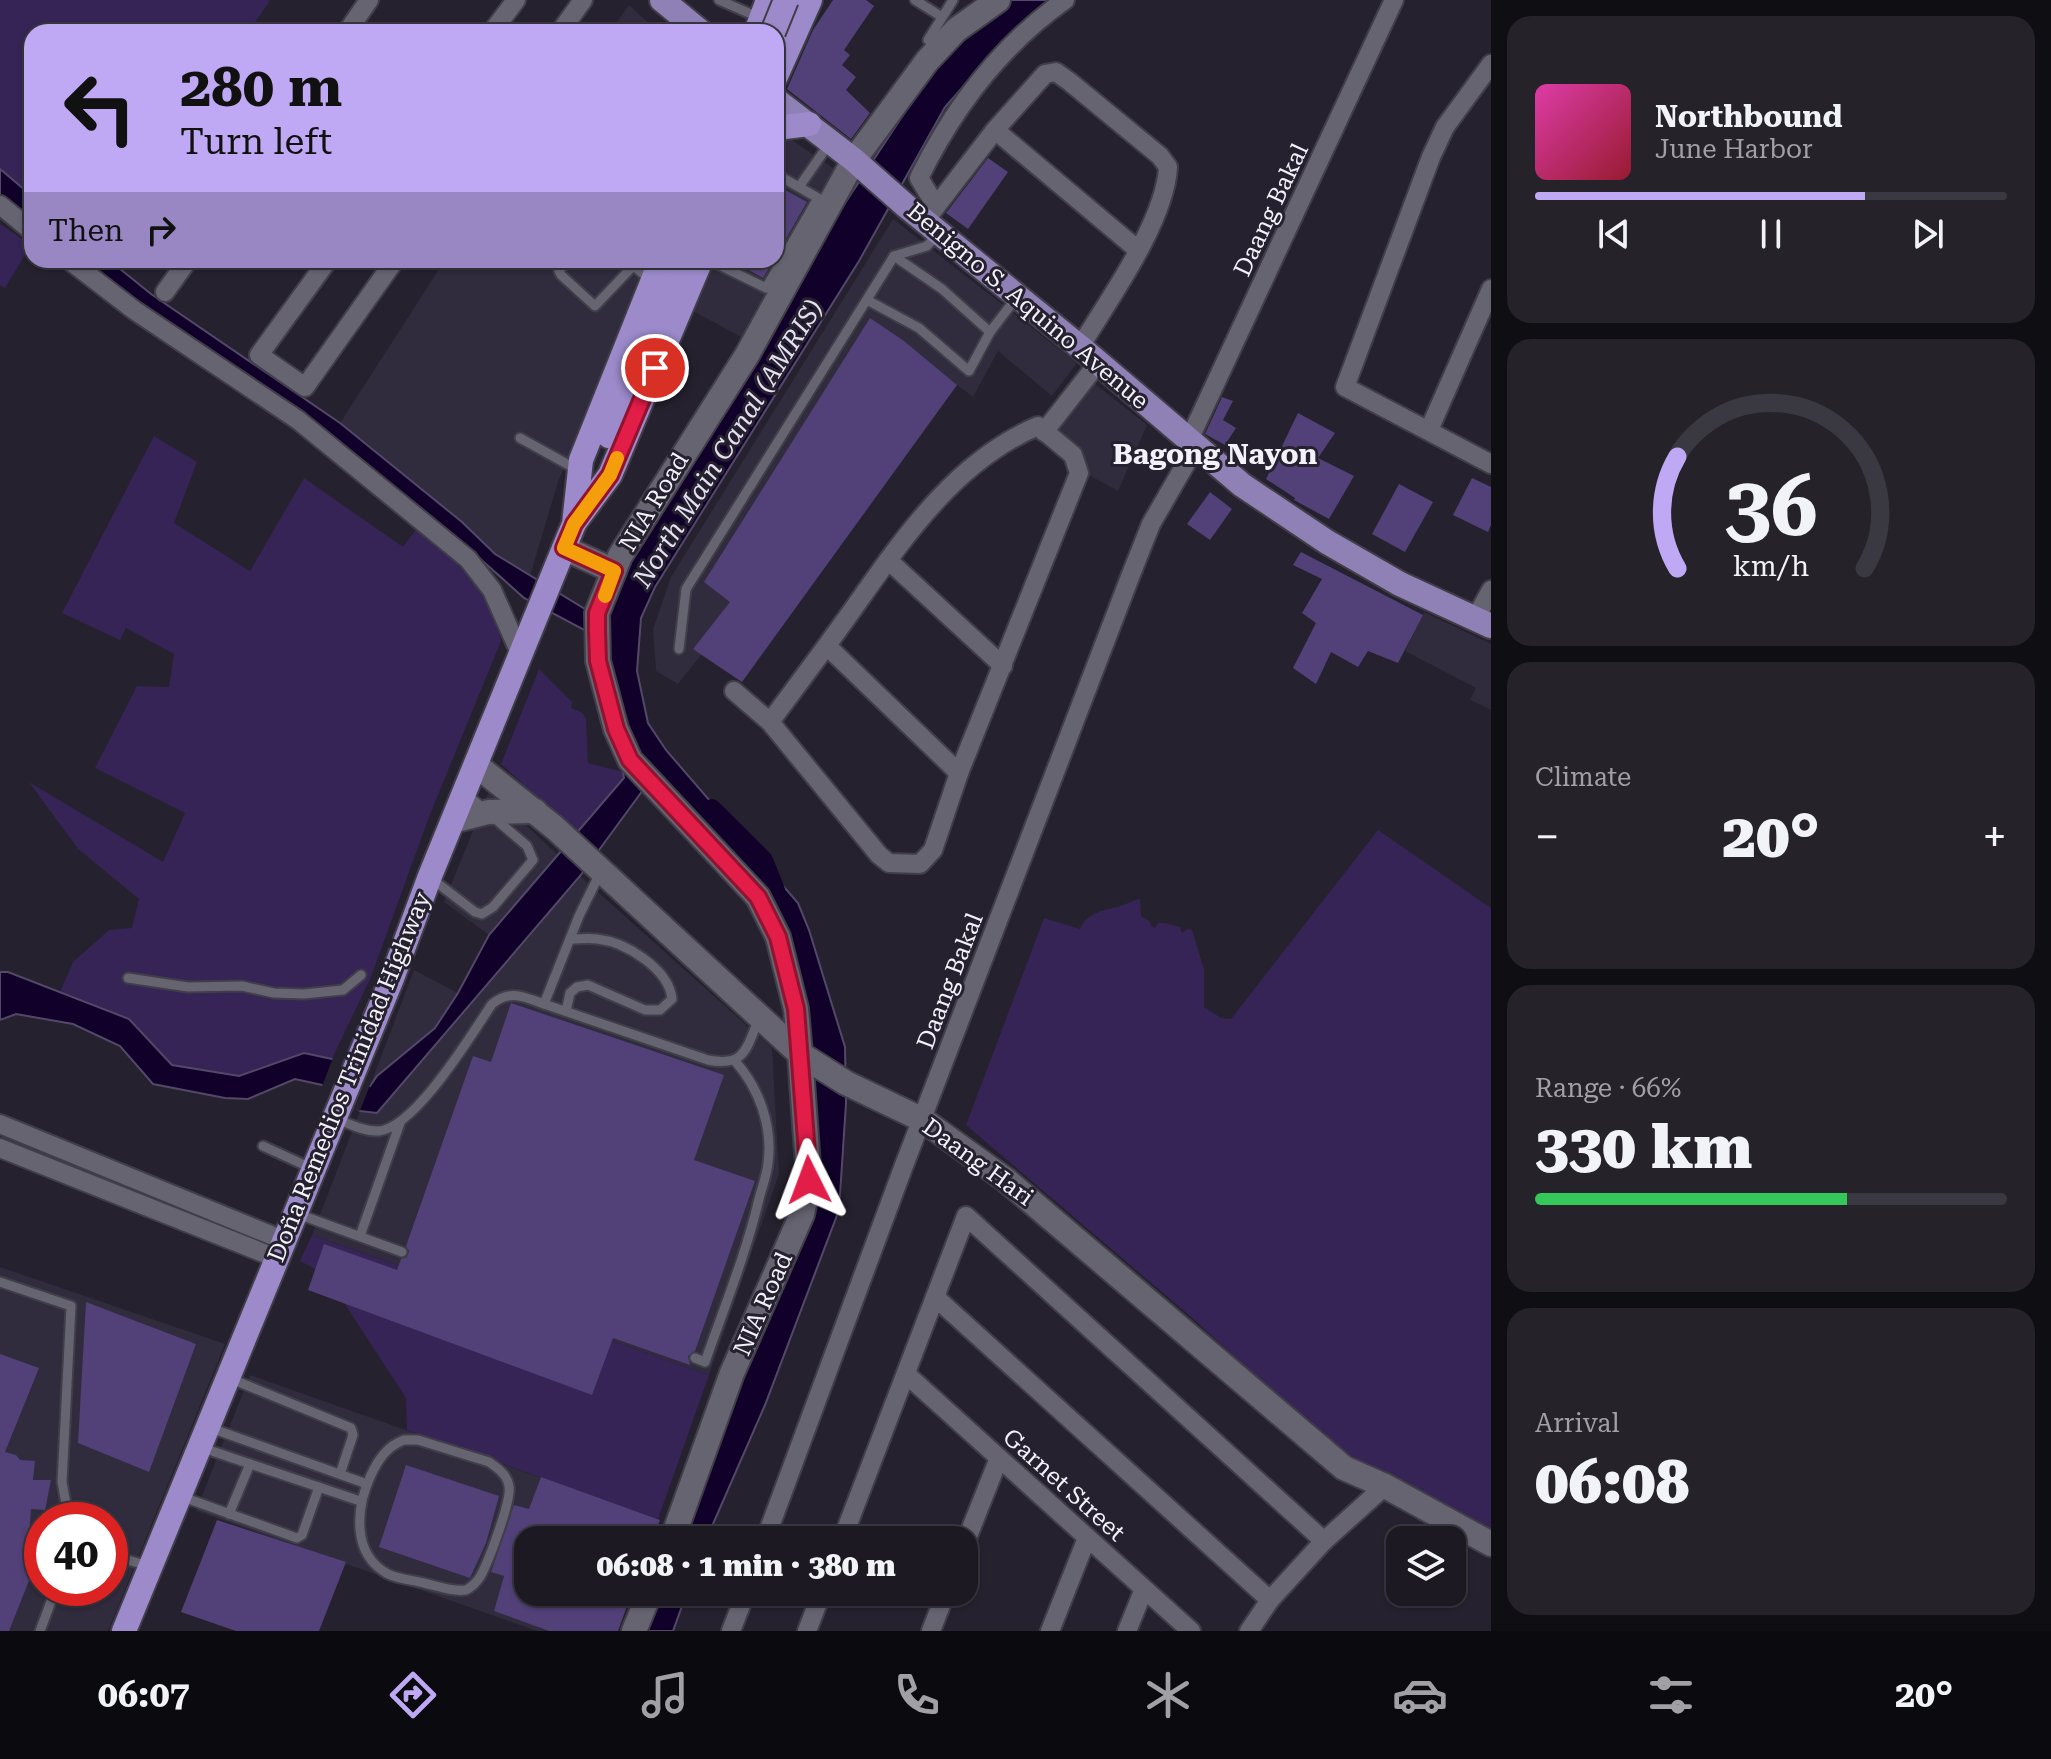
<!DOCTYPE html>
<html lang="en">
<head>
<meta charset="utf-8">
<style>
	:root { --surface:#1c1922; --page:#25222a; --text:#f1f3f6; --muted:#a0a0a5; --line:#3a3840; --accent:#bfa9f4 }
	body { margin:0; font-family:"Roboto Serif",serif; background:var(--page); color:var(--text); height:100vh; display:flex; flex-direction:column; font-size:30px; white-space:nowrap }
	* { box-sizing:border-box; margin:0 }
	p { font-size:26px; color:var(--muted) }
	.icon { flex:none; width:44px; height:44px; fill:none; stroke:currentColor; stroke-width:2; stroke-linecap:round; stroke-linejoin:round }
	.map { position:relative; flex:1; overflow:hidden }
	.sheet { display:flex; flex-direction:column; gap:16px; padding:16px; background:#0f0e13; width:560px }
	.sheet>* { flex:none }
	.hud { position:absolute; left:24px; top:24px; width:760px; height:244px; border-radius:24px; box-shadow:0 2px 6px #0004,0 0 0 2px var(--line); background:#bfa9f4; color:#111; overflow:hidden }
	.fabs { position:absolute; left:1386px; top:1526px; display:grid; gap:16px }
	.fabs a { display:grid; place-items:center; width:80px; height:80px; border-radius:16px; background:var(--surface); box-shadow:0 2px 6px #0004,0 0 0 2px var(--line); font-size:40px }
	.speed { position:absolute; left:24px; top:1502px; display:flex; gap:16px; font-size:40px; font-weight:700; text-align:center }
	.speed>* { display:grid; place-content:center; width:104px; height:104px; border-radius:50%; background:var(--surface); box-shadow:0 2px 6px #0004,0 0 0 2px var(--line); line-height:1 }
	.speed .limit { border:12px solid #d22; background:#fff; color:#111 }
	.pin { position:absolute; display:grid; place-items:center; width:68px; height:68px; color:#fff; margin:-34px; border:4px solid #fff; border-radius:50%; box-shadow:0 2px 8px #0007 }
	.me { position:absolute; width:88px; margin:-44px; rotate:357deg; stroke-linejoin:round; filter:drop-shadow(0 0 6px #0008) }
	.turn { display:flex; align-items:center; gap:28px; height:168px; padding:0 24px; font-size:36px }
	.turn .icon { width:104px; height:104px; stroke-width:2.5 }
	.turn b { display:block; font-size:56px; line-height:68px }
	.then { display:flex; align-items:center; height:76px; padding:0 24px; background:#0003; gap:16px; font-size:30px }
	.big { font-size:60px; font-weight:800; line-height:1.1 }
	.sheet .card { flex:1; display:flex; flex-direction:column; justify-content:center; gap:12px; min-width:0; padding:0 28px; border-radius:24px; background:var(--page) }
	.sheet .dial { align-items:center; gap:0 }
	.dial svg { height:208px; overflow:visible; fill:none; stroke:var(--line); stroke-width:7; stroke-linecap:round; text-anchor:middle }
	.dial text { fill:var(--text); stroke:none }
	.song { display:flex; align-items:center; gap:24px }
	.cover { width:96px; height:96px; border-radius:12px; background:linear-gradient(135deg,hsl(320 70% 55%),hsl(350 70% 35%)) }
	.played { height:8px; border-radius:4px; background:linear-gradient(90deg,var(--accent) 70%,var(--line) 70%) }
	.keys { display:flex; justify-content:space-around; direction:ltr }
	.heat { display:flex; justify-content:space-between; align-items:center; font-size:44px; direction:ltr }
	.charge { height:12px; border-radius:6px; background:linear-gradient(90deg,#34c759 66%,var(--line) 0) }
	.trip { position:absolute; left:514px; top:1526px; width:464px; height:80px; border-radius:24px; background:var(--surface); box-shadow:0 2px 6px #0004,0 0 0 2px var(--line); font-weight:800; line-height:80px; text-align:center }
	.tabs { display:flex; height:128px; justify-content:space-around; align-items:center; background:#0b0a0e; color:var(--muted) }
	.tabs .icon { width:56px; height:56px }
	.tabs .selected { color:var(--accent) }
	.tabs b { font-size:36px; color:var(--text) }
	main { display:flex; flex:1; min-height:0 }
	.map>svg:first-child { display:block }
</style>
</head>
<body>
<main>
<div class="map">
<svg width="1491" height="1631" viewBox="0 0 1491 1631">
	<rect width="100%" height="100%" fill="#25212e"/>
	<!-- built -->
	<g fill="#302b3d" fill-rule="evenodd">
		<path d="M629 5 658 32H610Z"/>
		<path d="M776 134 792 140 840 173 743 338 693 311 712 260H776Z"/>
		<path d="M893 219 1077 363 1052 396 998 351 973 397 957 385 742 682 701 655 678 684 656 671 653 629 671 577Z"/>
		<path d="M445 260H650L558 482 530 576 495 554 462 522 340 423Z"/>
		<path d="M1094 383 1147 425 1118 491 1083 472 1046 441Z"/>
		<path d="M1424 612 1491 644V710L1470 700 1476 688 1405 651Z"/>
		<path d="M489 791 558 855 489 935 444 902Z"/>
		<path d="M580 876 772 1048 779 1174 709 1375 312 1235 360 1111 377 1112Z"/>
		<path d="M414 970 458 993 435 1028 377 1076 370 1086Z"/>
		<path d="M0 1267 225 1344 108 1631H0ZM42 1520H110V1588H42Z"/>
		<path d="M250 1375 658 1519 650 1540H528V1592L618 1631H537L196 1511Z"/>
	</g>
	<!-- green -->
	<g fill="#352455">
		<path d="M0 0H268L270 1 248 32H32V196L0 169Z"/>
		<path d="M0 224 31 245 5 288 0 285Z"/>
		<path d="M154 436 197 462 174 523 250 571 304 478 403 547 418 527C456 564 489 586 501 641L429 817 371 977 332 1059 303 1053 239 1076 172 1065 129 1019 60 992 73 962 109 930 132 928 139 899 78 849 29 782 163 862 185 813 95 768 137 686 169 687 174 654 126 628 120 640 62 613Z"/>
		<path d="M539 669 572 702 571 708 583 713 586 720 588 763 623 772 624 778 576 833 501 764Z"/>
		<path d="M1378 830 1491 908V1529L1358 1460 1327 1441 1190 1316 966 1125 1044 918 1080 929C1088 911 1104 911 1120 906 1127 904 1133 900 1140 899L1141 916 1149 921 1152 927 1155 928 1158 923H1165L1180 927 1182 933 1187 929 1192 930 1204 969V1007L1221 1018 1231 1019Z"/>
		<path d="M312 1235 709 1375 658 1519 407 1430 406 1398 326 1275 300 1261Z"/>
	</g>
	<!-- water -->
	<g fill="#10002a" stroke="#544868" stroke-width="2">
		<path d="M1011 0H1052L1005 39 945 107 859 261 655 587 641 618 637 671 648 723 666 750 798 903 809 930 845 1047 846 1103 839 1210 765 1405 706 1540H674L801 1225 792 949 643 790 580 876 377 1113 360 1111 322 1085 295 1079 248 1099 225 1098 153 1084 120 1046 73 1024 16 1014 0 1020V972H8L129 1019 172 1065 239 1076 304 1053 332 1059 370 1086 377 1076 435 1028 458 993 489 935 624 778 623 772 638 754 609 677V643L524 598 476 555 78 260H109L151 294 340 423 462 522 495 554 608 623 614 585 822 238 946 50Z"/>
		<path d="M0 169 32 196V223L0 196Z"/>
		<path d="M654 1592H687L673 1631H639Z"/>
	</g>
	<!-- pier -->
	<path fill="#25212e" d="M334 1055 369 1081 375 1072 360 1111 344 1105 321 1089Z"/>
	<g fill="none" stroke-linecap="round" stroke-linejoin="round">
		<!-- canal -->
		<path stroke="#10002a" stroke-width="18" d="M712 808 764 860 776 890"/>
	</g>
	<!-- building -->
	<g fill="#524078">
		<path d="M833 0H866L874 6 844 50 850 55 842 65 856 77 846 90 870 113 851 139 787 89 813 30Z"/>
		<path d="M988 158 1008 172 968 229 946 213Z"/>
		<path d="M776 185 807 202 776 256Z"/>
		<path d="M731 260H774L763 278Z"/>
		<path d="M870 318 904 341 957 385 742 682 693 649 730 602 704 582Z"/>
		<path d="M1222 397 1233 401 1223 420 1236 428 1225 445 1205 434Z"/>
		<path d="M1298 413 1335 433 1318 458 1354 476 1329 519 1294 500 1295 498 1266 479Z"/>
		<path d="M1472 478 1491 487V525L1488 532 1453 515Z"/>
		<path d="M1399 484 1433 502 1405 552 1372 534Z"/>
		<path d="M1210 492 1232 509 1210 540 1187 524Z"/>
		<path d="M1301 552 1423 615 1398 663 1368 651 1358 667 1331 652 1316 684 1293 668 1316 623 1302 613 1322 579 1293 565Z"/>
		<path d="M511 1003 724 1075 694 1160 755 1181 695 1351 688 1356 690 1365 613 1338 592 1395 308 1290 324 1244 397 1270 401 1259 407 1257 409 1251 406 1246 473 1056 491 1062Z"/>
		<path d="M86 1302 196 1344 149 1472 78 1443Z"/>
		<path d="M0 1354 39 1368 5 1452 16 1455 20 1460 35 1461 33 1480H51L45 1510 31 1509 27 1570 32 1573 9 1631H0Z"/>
		<path d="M406 1465 499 1496 486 1543 470 1578 379 1547Z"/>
		<path d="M541 1477 660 1520 652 1540H528V1592H632L618 1631H549L494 1611 504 1576 491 1572 514 1505 529 1509Z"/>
		<path d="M217 1520 346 1562 319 1631H236L181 1612Z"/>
	</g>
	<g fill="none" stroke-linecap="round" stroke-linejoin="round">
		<defs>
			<g id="service">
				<path d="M719 0 760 18"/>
				<path d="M915 0 942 17"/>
				<path d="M928 40 953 0"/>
				<path d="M799 187 829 144"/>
				<path d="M894 256 942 289 990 332"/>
				<path d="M568 260 559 271 561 275 595 306 633 266"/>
				<path d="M626 260 652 281"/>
				<path d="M717 260 715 263 766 288 818 198 776 174"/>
				<path d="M867 300 919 328 969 371 990 332 1017 297"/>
				<path d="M520 438 576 469"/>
				<path d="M679 649 686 589 894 256 927 246 939 233"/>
				<path d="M432 879 475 912 482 914 493 907 533 860 527 846 465 793"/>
				<path d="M128 978 188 987 242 986 274 993 304 994 343 990 361 975"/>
				<path d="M544 1004 579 916 601 871"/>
				<path d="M566 1011 570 993 577 987 588 985 645 1010H660L672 999C669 969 626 942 597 939 589 938 580 939 572 939"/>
				<path d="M337 1119C350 1124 365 1132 379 1131 416 1127 471 1035 492 1004 510 989 524 997 544 1004L708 1060C744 1067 746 1050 758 1021"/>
				<path d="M263 1146 313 1169"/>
				<path d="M298 1214 402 1252"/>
				<path d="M360 1236 400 1123"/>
				<path d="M0 1282 71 1306 62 1482 69 1520"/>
				<path d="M695 1358 705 1362C724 1308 746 1254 759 1199 762 1187 767 1175 768 1163 773 1126 759 1088 735 1061"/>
				<path d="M229 1378 351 1428 353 1435 340 1474"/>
				<path d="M208 1427 367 1484"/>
				<path d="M404 1440H418L489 1462C497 1468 507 1474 509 1486 512 1500 488 1563 480 1577 476 1583 472 1587 466 1590 452 1592 437 1586 424 1583 412 1580 398 1579 388 1574 351 1554 356 1507 371 1475 378 1460 387 1446 404 1440Z"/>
				<path d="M200 1447 360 1501"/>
				<path d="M180 1496 297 1538 302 1535 319 1487"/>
				<path d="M229 1514 250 1464"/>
				<path d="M110 1555 149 1566"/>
				<path d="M40 1631 56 1588"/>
			</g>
			<g id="minor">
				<path d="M347 32 369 0"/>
				<path d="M492 32 516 0"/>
				<path d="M560 32 583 0"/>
				<path d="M1491 64 1445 127 1431 157 1345 387 1491 464"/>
				<path d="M0 205 32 231"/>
				<path d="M936 206 919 178C954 107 1000 46 1065 0"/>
				<path d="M931 213 995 130"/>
				<path d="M69 260 134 310 298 420 468 559 492 590 520 653"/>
				<path d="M328 260 259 355 305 387 395 260"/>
				<path d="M165 292 188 260"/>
				<path d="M1080 347C1109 299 1165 222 1168 167L1160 156 1070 82 1056 72 1045 74 995 130 1138 250"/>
				<path d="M1429 430 1491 289"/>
				<path d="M1044 432 1098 363"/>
				<path d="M1189 440 1394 0"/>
				<path d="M888 560 1003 666"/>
				<path d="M1475 619 1491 590"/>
				<path d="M827 646 959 773"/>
				<path d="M734 691 770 722 879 855 889 863 920 864 933 850 959 773 1079 473 1073 455 1038 426C952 462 899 545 846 619 821 654 795 688 770 722"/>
				<path d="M0 1124 283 1240"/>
				<path d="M0 1148 276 1258"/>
				<path d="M935 1297 1270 1600"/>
				<path d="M906 1374 1191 1631"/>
				<path d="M765 1540 903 1168 1130 577 1151 524 1196 446"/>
				<path d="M842 1540 966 1216 1324 1541 1270 1600 1249 1631"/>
				<path d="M1324 1541 1385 1486"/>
				<path d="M964 1546 999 1458"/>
				<path d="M731 1631 746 1592"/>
				<path d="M807 1631 822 1592"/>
				<path d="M931 1631 946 1592"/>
				<path d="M1050 1631 1087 1538"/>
				<path d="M1127 1631 1144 1589"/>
			</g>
			<g id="tertiary">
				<path d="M564 548 614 571"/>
				<path d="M476 765 555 828 800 1054 846 1083 923 1120 1006 1180 1344 1468 1385 1486 1491 1544"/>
				<path d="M453 821 488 812 535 811"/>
				<path d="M672 1540 732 1373 802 1214 809 1180 800 1054 796 1009 778 937 758 897 630 760 616 729 598 661 597 613 620 556 747 355 854 160 927 61 956 30 998 0"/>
				<path d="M634 1631 650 1592"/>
			</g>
			<g id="primary">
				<path d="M662 0 701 32"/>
				<path d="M776 100 854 160 906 206 1080 347 1242 485 1327 542 1400 584 1491 626"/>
			</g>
			<g id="trunk">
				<path d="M756 32 768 0"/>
				<path d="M776 76 810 0"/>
				<path d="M776 128 809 124"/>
				<path d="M609 436 680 260"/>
				<path d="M575 522 610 475 701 260"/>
				<path d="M124 1631 391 981 430 876 564 548 574 524 581 460 661 260"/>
			</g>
		</defs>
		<!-- service casing -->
		<use href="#service" stroke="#403e48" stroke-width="13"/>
		<!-- minor casing -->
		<use href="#minor" stroke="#403e48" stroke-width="22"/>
		<!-- tertiary casing -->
		<use href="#tertiary" stroke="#403e48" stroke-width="28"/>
		<!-- primary casing -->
		<use href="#primary" stroke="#403e48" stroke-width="28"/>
		<!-- trunk casing -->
		<use href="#trunk" stroke="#403e48" stroke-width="28"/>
		<!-- service -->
		<use href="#service" stroke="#676472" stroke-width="9"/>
		<!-- minor -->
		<use href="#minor" stroke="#676472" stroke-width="18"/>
		<!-- tertiary -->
		<use href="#tertiary" stroke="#676472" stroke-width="24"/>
		<!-- primary -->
		<use href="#primary" stroke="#8f80b5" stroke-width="24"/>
		<!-- trunk -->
		<use href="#trunk" stroke="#9c8acb" stroke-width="24"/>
		<defs>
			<path id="trunk-bridge" d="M773 32 786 0"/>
		</defs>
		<!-- trunk-bridge casing -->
		<use href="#trunk-bridge" stroke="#403e48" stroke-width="28" stroke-linecap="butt"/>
		<!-- trunk-bridge -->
		<use href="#trunk-bridge" stroke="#9c8acb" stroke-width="24"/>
	</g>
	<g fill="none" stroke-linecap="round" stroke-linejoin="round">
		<defs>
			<path id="route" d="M655 368 610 475 574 524 564 548 614 571 597 613V631L598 661 616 729 630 760 758 897 778 937 796 1009 809 1180"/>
		</defs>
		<!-- route casing -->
		<use href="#route" stroke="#92132f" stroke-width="20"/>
		<!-- route -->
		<use href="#route" stroke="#e11d48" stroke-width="14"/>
		<!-- slow -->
		<path stroke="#f59e0b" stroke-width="14" d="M605 596 614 571 564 548 574 524 610 475 617 458"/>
	</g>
	<g text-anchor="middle" stroke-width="6" stroke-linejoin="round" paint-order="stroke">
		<!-- street labels -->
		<g font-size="24" fill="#f3f1f9" stroke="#25212e">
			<text transform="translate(1271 210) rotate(-65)" y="8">Daang Bakal</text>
			<text transform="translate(1028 306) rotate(40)" y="8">Benigno S. Aquino Avenue</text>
			<text transform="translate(654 502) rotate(-59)" y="8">NIA Road</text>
			<text transform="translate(950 981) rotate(-69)" y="8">Daang Bakal</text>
			<text transform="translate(349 1077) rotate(-68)" y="8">Doña Remedios Trinidad Highway</text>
			<text transform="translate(978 1162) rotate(36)" y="8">Daang Hari</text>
			<text transform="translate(763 1304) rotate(-66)" y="8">NIA Road</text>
			<text transform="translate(1064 1485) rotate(42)" y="8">Garnet Street</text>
		</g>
		<!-- water labels -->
		<g font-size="26" font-style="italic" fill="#e5e0f2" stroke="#25212e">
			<text transform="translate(728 443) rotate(-58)" y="9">North Main Canal (AMRIS)</text>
		</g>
		<!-- quarter labels -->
		<g font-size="28" font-weight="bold" fill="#f3f1f9" stroke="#25212e">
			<text x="1215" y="464">Bagong Nayon</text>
		</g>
	</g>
</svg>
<div class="fabs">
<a><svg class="icon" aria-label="layers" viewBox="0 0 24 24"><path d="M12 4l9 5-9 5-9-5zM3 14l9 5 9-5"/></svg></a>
</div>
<div class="speed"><div class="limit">40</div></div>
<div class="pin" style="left:655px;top:368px;background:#d93025"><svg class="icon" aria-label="arrive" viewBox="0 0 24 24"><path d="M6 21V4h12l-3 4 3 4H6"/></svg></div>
<svg class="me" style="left:809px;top:1180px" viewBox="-20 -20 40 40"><path d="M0-17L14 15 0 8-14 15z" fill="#e11d48" stroke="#fff" stroke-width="4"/></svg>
<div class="trip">06:08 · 1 min · 380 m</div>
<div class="hud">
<div class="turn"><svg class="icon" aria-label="left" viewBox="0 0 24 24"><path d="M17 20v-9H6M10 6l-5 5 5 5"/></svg><div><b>280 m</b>Turn left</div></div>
<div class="then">Then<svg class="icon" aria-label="right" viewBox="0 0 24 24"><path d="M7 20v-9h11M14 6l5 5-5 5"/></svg></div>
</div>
</div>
<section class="sheet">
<div class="card">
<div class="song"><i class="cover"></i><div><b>Northbound</b><p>June Harbor</p></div></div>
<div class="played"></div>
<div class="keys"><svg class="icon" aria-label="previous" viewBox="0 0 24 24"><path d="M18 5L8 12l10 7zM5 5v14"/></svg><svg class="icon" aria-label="pause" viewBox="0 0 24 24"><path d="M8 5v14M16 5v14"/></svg><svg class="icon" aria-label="next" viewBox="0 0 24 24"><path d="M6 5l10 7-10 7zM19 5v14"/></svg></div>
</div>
<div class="card dial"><svg viewBox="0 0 100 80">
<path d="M14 69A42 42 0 1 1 86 69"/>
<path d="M14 69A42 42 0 0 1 14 26" stroke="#bfa9f4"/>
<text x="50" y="56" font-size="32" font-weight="700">36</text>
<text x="50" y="72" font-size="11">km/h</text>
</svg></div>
<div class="card"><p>Climate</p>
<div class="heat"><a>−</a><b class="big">20°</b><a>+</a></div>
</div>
<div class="card"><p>Range · 66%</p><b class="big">330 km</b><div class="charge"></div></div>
<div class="card"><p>Arrival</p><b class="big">06:08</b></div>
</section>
</main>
<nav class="tabs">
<b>06:07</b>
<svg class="icon selected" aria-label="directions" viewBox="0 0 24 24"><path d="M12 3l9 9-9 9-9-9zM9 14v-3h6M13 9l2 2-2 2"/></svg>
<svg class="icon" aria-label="music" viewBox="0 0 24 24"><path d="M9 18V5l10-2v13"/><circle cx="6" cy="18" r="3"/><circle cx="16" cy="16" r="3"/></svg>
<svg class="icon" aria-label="phone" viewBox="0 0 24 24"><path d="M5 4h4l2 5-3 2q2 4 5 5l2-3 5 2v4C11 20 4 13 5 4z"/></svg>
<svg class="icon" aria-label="climate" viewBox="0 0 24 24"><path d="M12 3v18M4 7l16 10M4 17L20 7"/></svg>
<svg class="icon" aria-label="car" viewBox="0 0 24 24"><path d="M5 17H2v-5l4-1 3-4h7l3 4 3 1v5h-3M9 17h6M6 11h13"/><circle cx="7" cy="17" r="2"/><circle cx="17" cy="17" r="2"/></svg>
<svg class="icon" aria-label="filters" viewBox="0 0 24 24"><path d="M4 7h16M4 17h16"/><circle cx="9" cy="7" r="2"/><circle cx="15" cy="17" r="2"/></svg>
<b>20°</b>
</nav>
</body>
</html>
